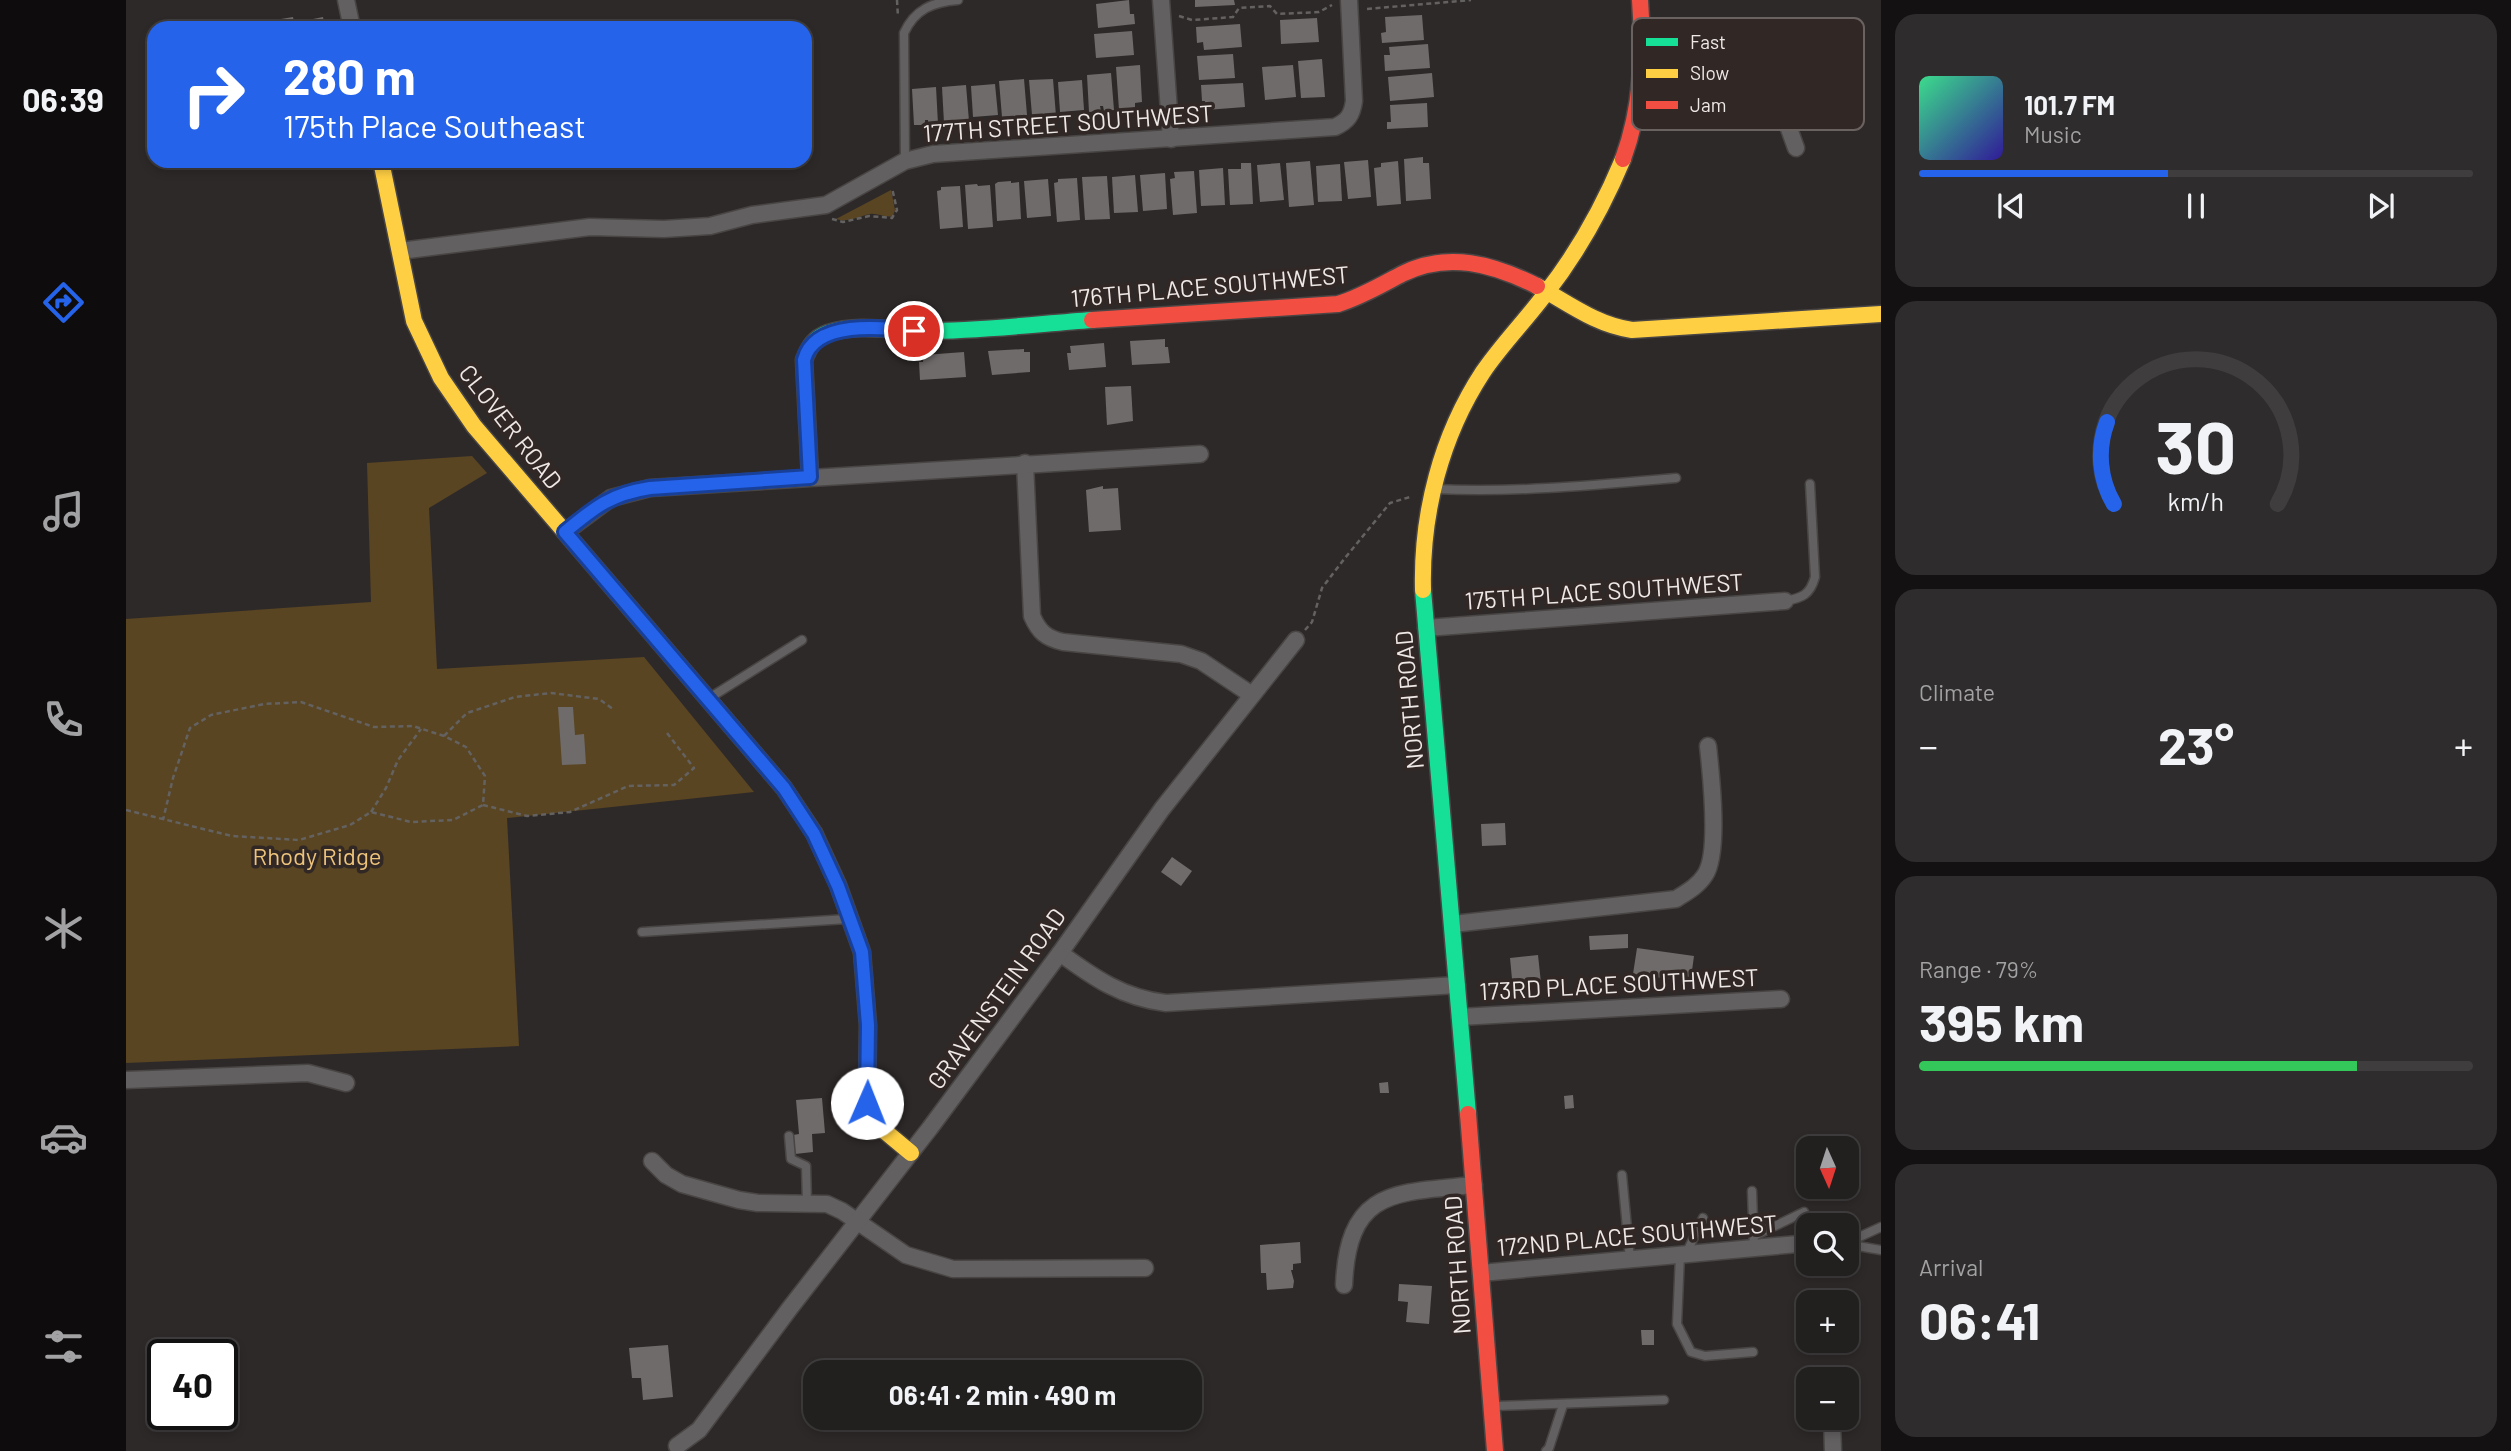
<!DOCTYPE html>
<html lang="en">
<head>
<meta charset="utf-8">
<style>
	:root { --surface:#221f1f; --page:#2e2c2c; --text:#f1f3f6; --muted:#a2a2a4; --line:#3f3d3d; --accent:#2563eb }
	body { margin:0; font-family:Barlow,sans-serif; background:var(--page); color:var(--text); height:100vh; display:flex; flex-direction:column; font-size:26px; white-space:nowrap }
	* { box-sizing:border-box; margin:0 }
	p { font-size:23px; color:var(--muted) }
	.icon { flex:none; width:38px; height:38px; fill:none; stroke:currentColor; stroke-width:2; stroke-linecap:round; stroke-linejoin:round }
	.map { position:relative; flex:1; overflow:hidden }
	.side { display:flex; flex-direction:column; gap:14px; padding:14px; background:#131111; width:630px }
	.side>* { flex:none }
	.banner { position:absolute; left:21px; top:21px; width:665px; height:147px; border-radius:21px; box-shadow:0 4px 10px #0003,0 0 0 2px var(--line); background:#2563eb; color:#fff; overflow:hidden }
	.needle { width:46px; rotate:177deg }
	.fabs { position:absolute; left:1670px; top:1136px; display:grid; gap:14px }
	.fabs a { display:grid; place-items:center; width:63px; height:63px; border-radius:14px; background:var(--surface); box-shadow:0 4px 10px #0003,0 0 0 2px var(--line); font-size:35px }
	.speed { position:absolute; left:21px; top:1339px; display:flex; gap:14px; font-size:35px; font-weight:700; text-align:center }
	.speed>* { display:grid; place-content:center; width:91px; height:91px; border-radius:50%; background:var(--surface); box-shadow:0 4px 10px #0003,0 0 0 2px var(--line); line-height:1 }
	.speed .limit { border:4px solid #111; border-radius:10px; background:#fff; color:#111 }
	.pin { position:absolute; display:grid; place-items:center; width:60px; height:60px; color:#fff; margin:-30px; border:4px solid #fff; border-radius:50%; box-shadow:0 2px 7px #0007 }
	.me { position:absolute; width:77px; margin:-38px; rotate:1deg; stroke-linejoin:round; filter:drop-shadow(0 0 5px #0008) }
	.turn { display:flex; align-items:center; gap:24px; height:147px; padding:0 21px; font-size:32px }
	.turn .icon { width:91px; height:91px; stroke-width:2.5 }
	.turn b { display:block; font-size:49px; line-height:60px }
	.big { font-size:52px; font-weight:700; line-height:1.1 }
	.side .tile { flex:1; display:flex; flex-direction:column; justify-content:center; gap:10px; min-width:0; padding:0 24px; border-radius:21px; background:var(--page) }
	.side .dial { align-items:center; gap:0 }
	.dial svg { height:182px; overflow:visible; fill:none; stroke:var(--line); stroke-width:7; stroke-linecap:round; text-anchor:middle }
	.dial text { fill:var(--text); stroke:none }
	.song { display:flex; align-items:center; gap:21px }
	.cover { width:84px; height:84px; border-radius:10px; background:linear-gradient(135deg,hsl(150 70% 55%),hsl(250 70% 35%)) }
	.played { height:7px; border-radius:4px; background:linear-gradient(90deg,var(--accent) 45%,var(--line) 45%) }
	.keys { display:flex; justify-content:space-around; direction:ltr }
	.heat { display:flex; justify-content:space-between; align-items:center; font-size:38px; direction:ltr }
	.charge { height:10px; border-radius:5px; background:linear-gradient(90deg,#34c759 79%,var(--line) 0) }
	.trip { position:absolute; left:677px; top:1360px; width:399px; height:70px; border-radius:21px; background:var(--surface); box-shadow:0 4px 10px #0003,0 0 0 2px var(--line); font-weight:700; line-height:70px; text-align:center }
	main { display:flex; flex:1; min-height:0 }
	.tabs { display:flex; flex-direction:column; width:126px; justify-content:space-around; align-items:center; background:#0e0c0c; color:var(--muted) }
	.tabs .icon { width:49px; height:49px }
	.tabs .current { color:var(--accent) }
	.tabs b { font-size:32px; color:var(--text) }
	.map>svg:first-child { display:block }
</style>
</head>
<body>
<main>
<nav class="tabs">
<b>06:39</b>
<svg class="icon current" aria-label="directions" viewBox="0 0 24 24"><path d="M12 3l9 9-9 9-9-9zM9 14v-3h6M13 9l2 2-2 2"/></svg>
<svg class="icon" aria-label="music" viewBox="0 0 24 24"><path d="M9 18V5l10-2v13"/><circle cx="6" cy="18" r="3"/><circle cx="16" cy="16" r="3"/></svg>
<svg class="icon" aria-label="phone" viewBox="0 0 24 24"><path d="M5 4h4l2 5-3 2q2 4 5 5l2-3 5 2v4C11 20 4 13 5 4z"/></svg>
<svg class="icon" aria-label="climate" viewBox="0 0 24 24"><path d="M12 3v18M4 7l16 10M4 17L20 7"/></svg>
<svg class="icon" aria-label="car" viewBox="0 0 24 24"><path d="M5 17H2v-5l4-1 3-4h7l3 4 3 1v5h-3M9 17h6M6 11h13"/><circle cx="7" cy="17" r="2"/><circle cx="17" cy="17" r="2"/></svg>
<svg class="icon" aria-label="filters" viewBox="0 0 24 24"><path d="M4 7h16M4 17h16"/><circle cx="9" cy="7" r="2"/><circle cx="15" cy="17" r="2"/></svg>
</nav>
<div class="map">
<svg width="1755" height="1451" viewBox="0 0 1755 1451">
	<rect width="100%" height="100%" fill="#2e2929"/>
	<!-- green -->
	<g fill="#594522">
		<path d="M765 190 769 210 767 216C758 218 752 213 744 214 732 216 723 223 710 219Z"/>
		<path d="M346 456 361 473 303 508 311 669 518 657 628 792 381 818 393 1046 0 1063V619L245 602 241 463Z"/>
	</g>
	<!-- building -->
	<g fill="#6f6b6a">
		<path d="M1003 0 1004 14H1008L1009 24 972 28 970 4Z"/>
		<path d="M1069 0H1108L1109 5 1069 7Z"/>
		<path d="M1296 15 1298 40 1256 43 1255 33 1260 32 1259 17Z"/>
		<path d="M167 17 169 28H145L143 21Z"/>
		<path d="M197 17 199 28H175L174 24 187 22V19Z"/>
		<path d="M1191 18 1193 42 1155 44 1154 20Z"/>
		<path d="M1114 24 1116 47 1078 50 1077 42 1071 43 1070 27Z"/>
		<path d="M1006 31 1008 55 970 58 968 34Z"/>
		<path d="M1302 44 1304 68 1259 71 1258 55H1264L1263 47Z"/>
		<path d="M1107 54 1109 78 1073 80 1071 56Z"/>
		<path d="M1196 59 1199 97 1175 98 1172 61Z"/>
		<path d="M1014 65 1016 102 1009 103V109L993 110 990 67Z"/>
		<path d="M1167 65 1170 97 1139 100 1136 67Z"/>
		<path d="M985 73 988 110 978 111 977 106H974L975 111 963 112 961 75Z"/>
		<path d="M1306 73 1308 97 1264 101 1262 77Z"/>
		<path d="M898 79 901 115 876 117 873 81Z"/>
		<path d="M927 79 930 116 906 115 903 80Z"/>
		<path d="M956 80 958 110 934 112 932 82Z"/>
		<path d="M1117 83 1119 107 1080 110 1079 101H1076L1075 85Z"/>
		<path d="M869 84 872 115 847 117 845 86Z"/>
		<path d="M840 85 843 121 818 123 816 87Z"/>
		<path d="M810 87 812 124H802V120H799V125H788L786 89Z"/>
		<path d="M1301 103 1302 127 1261 129V122H1265L1264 105Z"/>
		<path d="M1297 157V163H1303L1305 199 1280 201 1278 159Z"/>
		<path d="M1242 160 1245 197 1222 199 1218 162Z"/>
		<path d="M1184 161 1188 205 1163 207 1160 163Z"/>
		<path d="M1272 161 1275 204 1251 206 1248 168 1255 167V163Z"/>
		<path d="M1115 163H1125L1127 204 1104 205 1102 169H1115Z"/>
		<path d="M1154 163 1158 200 1134 202 1131 165Z"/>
		<path d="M1214 164 1216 201 1192 202 1190 166Z"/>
		<path d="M1097 168 1099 205 1075 206 1073 170Z"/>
		<path d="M1068 171 1071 213 1047 215 1044 179 1049 178 1048 172Z"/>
		<path d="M1039 173 1041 209 1017 211 1014 175Z"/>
		<path d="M1009 175 1012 212 988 213 986 177Z"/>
		<path d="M981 176 984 219 959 220 956 177Z"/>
		<path d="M951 178 954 220 931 222 928 183 932 182V179Z"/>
		<path d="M922 179 925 216 901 218 898 181Z"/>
		<path d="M885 181V183L893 182 895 219 871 221 869 184 872 182Z"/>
		<path d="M851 184 852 186 864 185 867 227 842 229 839 185Z"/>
		<path d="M834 186 837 227 814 229 811 191 815 190V187Z"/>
		<path d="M1039 339V347H1042L1044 363 1006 365 1004 341Z"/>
		<path d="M978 343 980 367 943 370 941 353H945L944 346Z"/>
		<path d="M898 349V352H904V372L866 375 862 351Z"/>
		<path d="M838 352 840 377 794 380 793 362H797L798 355Z"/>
		<path d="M1005 386 1007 421 981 425 979 387Z"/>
		<path d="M977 486V489L992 488 995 530 963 532 960 490Z"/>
		<path d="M432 707H447L449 735 458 734 460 764 436 765Z"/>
		<path d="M1379 823 1380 845 1356 846 1355 824Z"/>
		<path d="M1046 857 1066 871 1055 886 1035 872Z"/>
		<path d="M1502 934V948L1464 950 1463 936Z"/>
		<path d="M1511 948 1568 956 1565 978 1550 976V980L1507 974Z"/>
		<path d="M1412 955 1415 983 1391 985V995L1375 996 1374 980 1386 979 1384 958Z"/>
		<path d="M1262 1082 1263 1093H1254L1253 1083Z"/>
		<path d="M1447 1095 1448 1108 1439 1109 1438 1096Z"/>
		<path d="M696 1098 699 1133 686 1134 687 1152 669 1154 667 1135 673 1134 670 1100Z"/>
		<path d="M1174 1242 1175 1263 1167 1264V1270H1165L1168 1281 1167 1288 1141 1290 1140 1273H1135L1134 1245Z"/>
		<path d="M1273 1284 1306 1286 1303 1324 1280 1322 1282 1302 1272 1301Z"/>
		<path d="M1515 1330H1528V1345H1516Z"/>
		<path d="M542 1345 547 1397 517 1400 515 1378H506L503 1348Z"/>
	</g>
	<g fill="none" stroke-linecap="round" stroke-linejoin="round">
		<defs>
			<g id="lane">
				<path d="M779 161 778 33C789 9 807 2 832 0"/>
				<path d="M1309 489C1389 493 1470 485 1550 478"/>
				<path d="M1659 601C1676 598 1684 595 1689 577L1684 484"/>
				<path d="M585 697 676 640"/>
				<path d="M516 932 721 919"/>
				<path d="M663 1136 665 1159 680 1166 681 1203"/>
				<path d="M1496 1175 1504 1259"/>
				<path d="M1626 1191 1628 1248"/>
				<path d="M1628 1236 1678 1212"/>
				<path d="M1720 1243 1755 1227"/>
				<path d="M1720 1244 1755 1250"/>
				<path d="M1560 1254 1577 1218"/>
				<path d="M1554 1255 1551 1324 1565 1352 1579 1356 1627 1352"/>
				<path d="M1369 1406 1538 1400"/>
				<path d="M1420 1451 1423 1448 1437 1405"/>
			</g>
			<g id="street">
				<path d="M220 0 226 28"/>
				<path d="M1035 0 1045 139"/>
				<path d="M1516 45 1592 33 1618 36 1643 53 1654 87 1657 112 1670 148"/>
				<path d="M274 251 464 227 538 229 584 226 626 215 700 205 779 161 807 154 1209 127C1222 121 1226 115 1228 101L1223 0"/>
				<path d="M899 463 906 616C913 632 920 638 937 642L1055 654 1075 661 1126 695"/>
				<path d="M439 532 485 498 524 488 1074 454"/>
				<path d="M1300 628 1659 601"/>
				<path d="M1327 924 1550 899C1561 892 1572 886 1579 875 1594 853 1585 774 1582 746"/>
				<path d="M934 953C968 978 997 998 1040 1003L1331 985"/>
				<path d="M1334 1017 1655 999"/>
				<path d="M0 1080 182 1073 220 1083"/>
				<path d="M526 1161 540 1175 556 1184 613 1200 632 1203 701 1204 716 1211 780 1255 827 1269 1019 1268"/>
				<path d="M1355 1273 1672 1244"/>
				<path d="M1218 1285C1222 1188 1269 1193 1348 1185"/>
				<path d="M1706 1420 1707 1451"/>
				<path d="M551 1446 573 1430 664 1308 804 1128 934 953 1036 809 1170 640"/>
			</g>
			<g id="fast">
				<path d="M684 477 678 360C683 347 688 338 702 333 733 323 768 331 799 331 854 331 911 324 966 320"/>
				<path d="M1297 590 1342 1114"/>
			</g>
			<g id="slow">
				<path d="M255 161 288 321 315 378 348 426 510 615"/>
				<path d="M1411 286C1442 303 1470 325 1506 330L1755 314"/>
				<path d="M1297 590C1295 514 1315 436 1357 372 1376 344 1400 320 1420 293 1452 252 1477 207 1497 159"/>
				<path d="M688 833 712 885 736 952 742 1025 741 1103 755 1128 785 1153"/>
			</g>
			<g id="jam">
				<path d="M1497 159C1516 107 1518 54 1514 0"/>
				<path d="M966 320 1212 304C1235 297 1255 285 1276 274 1322 251 1367 264 1411 286"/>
				<path d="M510 615 658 788 688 833"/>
				<path d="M1342 1114 1369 1451"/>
			</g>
		</defs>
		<!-- lane casing -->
		<use href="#lane" stroke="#484544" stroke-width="11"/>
		<!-- street casing -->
		<use href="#street" stroke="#484544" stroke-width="19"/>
		<!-- fast casing -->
		<use href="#fast" stroke="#484544" stroke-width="19"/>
		<!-- slow casing -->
		<use href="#slow" stroke="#484544" stroke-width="19"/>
		<!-- jam casing -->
		<use href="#jam" stroke="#484544" stroke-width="19"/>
		<!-- path -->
		<g stroke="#646161" stroke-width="2.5" stroke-dasharray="5 3.5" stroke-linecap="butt">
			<path d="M771 0 772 17"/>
			<path d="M1241 9 1345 0"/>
			<path d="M1053 16 1066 20 1107 17 1113 8 1144 6 1151 14 1193 12 1206 5"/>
			<path d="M706 219 717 222 743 216 766 218 771 210 766 188"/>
			<path d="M1179 630 1186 622 1196 588 1219 558 1264 503 1284 497"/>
			<path d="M318 736 341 713 389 697 425 693 473 699 487 709"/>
			<path d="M357 805 401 816 444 812 502 786 548 785 568 768 541 733"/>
			<path d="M0 810 106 836 173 840 224 825 245 812 285 822 327 820 357 805 359 776 340 747 318 736 287 726 248 727 175 702 138 704 85 715 64 728 47 778 37 820"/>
			<path d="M245 812 260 788 272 760 295 729"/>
		</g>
		<!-- lane -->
		<use href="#lane" stroke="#626060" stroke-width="8"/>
		<!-- street -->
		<use href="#street" stroke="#626060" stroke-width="16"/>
		<!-- fast -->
		<use href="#fast" stroke="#16e098" stroke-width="16"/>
		<!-- slow -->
		<use href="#slow" stroke="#ffcf43" stroke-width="16"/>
		<!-- jam -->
		<use href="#jam" stroke="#f24e42" stroke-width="16"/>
	</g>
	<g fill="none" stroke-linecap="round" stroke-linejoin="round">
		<defs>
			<path id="route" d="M741 1103 742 1025 736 952 712 886 688 834 658 788 439 532C469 507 485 494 524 488L684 477 678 360C688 320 755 327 788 331"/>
		</defs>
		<!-- route casing -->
		<use href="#route" stroke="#184099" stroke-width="18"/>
		<!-- route -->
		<use href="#route" stroke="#2563eb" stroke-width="12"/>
	</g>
	<g text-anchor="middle" stroke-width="7" stroke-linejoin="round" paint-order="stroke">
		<!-- street labels -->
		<g font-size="24" fill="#eee8e7" stroke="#312826">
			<text transform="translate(942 124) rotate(-4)" y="8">177TH STREET SOUTHWEST</text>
			<text transform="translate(1084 287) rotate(-5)" y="8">176TH PLACE SOUTHWEST</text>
			<text transform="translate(384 427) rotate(52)" y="8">CLOVER ROAD</text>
			<text transform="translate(1478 592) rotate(-4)" y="8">175TH PLACE SOUTHWEST</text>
			<text transform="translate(1284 700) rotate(-95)" y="8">NORTH ROAD</text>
			<text transform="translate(1493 985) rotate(-3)" y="8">173RD PLACE SOUTHWEST</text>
			<text transform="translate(871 999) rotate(-54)" y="8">GRAVENSTEIN ROAD</text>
			<text transform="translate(1511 1236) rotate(-5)" y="8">172ND PLACE SOUTHWEST</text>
			<text transform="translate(1332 1265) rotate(-94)" y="8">NORTH ROAD</text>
		</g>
		<!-- park labels -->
		<g font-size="24" fill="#eec47b" stroke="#312826">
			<text x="191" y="865">Rhody Ridge</text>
		</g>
	</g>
	<!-- legend -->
	<rect x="1506" y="18" width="232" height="112" rx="10" fill="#312826" stroke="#6a6260" stroke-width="2"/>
	<rect x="1520" y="38" width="32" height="8" fill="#16e098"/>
	<rect x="1520" y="69" width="32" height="9" fill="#ffcf43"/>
	<rect x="1520" y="101" width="32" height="8" fill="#f24e42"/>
	<g font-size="19" fill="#eee8e7">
		<text x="1564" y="49">Fast</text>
		<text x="1564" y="80">Slow</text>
		<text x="1564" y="112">Jam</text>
	</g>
</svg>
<div class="fabs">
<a><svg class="needle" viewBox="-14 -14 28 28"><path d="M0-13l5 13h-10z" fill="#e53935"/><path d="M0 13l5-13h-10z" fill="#a2a2a4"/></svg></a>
<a><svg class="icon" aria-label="search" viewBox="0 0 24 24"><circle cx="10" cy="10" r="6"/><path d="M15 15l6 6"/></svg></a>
<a>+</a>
<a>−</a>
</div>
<div class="speed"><div class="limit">40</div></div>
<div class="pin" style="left:788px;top:331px;background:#d93025"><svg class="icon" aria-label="arrive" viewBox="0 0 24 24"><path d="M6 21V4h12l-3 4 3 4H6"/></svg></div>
<svg class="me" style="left:741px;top:1103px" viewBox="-20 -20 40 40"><circle r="19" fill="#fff"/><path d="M0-13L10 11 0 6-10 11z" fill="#2563eb"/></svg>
<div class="trip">06:41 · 2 min · 490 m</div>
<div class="banner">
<div class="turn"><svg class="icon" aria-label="right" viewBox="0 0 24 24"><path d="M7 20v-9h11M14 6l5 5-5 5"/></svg><div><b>280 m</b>175th Place Southeast</div></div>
</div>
</div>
<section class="side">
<div class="tile">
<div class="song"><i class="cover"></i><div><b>101.7 FM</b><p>Music</p></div></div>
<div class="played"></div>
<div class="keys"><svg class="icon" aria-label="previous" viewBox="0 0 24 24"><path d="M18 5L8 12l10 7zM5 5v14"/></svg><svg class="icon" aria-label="pause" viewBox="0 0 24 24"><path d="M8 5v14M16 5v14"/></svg><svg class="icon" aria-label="next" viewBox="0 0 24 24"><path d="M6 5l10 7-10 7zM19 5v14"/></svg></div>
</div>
<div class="tile dial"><svg viewBox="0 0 100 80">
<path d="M14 69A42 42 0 1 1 86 69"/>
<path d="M14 69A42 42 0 0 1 11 33" stroke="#2563eb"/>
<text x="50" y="56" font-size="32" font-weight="700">30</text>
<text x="50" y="72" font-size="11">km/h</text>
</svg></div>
<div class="tile"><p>Climate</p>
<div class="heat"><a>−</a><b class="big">23°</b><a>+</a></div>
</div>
<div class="tile"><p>Range · 79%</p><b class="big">395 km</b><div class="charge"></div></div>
<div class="tile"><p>Arrival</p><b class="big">06:41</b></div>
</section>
</main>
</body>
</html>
